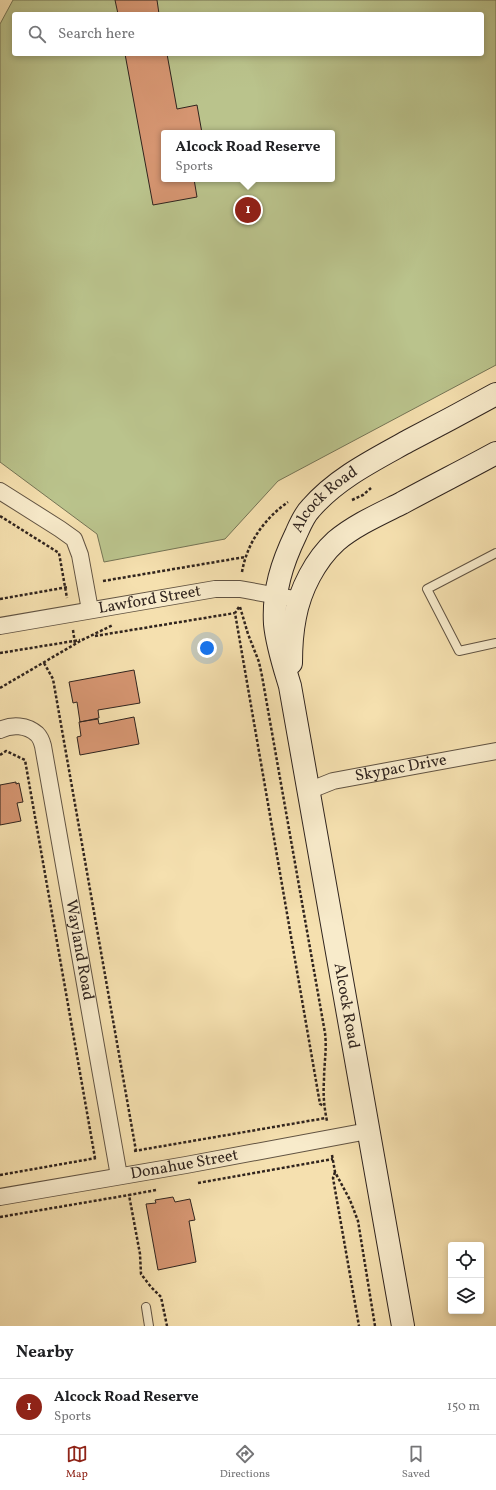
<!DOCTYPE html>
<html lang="en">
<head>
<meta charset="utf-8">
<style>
  body { margin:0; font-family:Vollkorn,serif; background:#f6f6f6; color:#202124 }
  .controls { position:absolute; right:12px; bottom:12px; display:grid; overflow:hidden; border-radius:4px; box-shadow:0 2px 6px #0003 }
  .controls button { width:36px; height:36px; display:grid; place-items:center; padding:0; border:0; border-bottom:1px solid #e0e0e0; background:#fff; color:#202124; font:20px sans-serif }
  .you { position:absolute; left:207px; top:648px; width:14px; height:14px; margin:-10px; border:3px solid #fff; border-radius:50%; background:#1a73e8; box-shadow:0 0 0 6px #1a73e833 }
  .badge { display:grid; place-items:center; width:26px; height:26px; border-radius:50%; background:#8f2418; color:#fff; font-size:13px; font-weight:700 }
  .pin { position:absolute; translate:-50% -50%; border:2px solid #fff; box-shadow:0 1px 4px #0006 }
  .popup { position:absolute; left:161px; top:130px; width:174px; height:52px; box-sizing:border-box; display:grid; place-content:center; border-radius:4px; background:#fff; filter:drop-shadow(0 1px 3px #0005); font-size:13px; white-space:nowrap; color:#757577 }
  .popup b { font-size:15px; color:#202124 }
  .popup::after { content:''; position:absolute; left:50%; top:100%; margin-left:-8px; border:8px solid transparent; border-top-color:#fff }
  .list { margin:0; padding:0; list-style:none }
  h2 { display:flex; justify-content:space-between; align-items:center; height:52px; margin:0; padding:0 16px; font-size:17px }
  h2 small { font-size:13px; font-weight:400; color:#757577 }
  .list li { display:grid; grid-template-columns:26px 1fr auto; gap:12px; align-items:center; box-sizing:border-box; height:56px; padding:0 16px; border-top:1px solid #e0e0e0 }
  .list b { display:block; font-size:15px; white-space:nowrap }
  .list p { margin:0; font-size:13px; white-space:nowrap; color:#757577 }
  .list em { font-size:13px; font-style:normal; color:#757577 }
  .icon { flex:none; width:22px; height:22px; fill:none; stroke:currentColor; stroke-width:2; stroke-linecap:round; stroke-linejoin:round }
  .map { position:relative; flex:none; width:496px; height:1326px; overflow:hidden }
  .search { position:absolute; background:#fff; box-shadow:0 2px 6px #0003; left:12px; right:12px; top:12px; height:44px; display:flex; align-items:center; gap:10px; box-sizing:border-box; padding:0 14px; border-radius:4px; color:#757577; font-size:15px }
  .sheet { height:108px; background:#fff }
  nav { display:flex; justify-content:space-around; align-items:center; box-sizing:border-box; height:56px; border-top:1px solid #e0e0e0; background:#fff; font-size:11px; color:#757577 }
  nav a { display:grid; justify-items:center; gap:2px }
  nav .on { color:#8f2418 }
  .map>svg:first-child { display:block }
  .green { fill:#bac38c; stroke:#757455; fill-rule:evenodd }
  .building { fill:#d59571; stroke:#30241e }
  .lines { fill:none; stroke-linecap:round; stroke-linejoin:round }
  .lane-casing { stroke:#615342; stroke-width:10 }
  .street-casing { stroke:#615342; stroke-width:18 }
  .secondary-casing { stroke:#30241e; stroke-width:24 }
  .path { stroke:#30241e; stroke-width:2.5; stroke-dasharray:3 2; stroke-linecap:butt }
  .lane { stroke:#f8ebcb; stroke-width:8 }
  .street { stroke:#f8ebcb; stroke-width:16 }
  .secondary { stroke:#f8ebcb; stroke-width:22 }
  .labels { text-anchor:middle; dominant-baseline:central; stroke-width:3; stroke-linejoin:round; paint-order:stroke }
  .street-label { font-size:16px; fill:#30241e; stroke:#f8ebcb }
</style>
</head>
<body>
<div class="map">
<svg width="496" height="1326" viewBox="0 0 496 1326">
  <rect width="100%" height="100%" fill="#f5e0af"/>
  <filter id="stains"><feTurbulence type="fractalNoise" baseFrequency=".005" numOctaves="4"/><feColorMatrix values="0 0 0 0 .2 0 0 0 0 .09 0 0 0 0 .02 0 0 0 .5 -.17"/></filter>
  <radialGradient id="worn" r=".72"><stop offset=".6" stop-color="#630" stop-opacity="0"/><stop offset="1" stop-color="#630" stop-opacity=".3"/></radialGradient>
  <path class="green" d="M13,0H496V365L278,481L225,539L104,562L97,534L0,462V24ZM14,14H482V54H14ZM164,133H332V179H164Z"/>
  <path class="building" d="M115,0H157L159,14H118Z
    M125,54H167L177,109L197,105L202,133H164V179H194L197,197L153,205Z
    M134,670L140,703L98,710L99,718L80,722L77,702L73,703L69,682Z
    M134,717L139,744L80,755L77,737L81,736L79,722L98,719L99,724Z
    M16,782V784L19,783L23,802L17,803L21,821L0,825V785Z
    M173,1197L175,1202L190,1199L195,1220L189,1221L196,1262L158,1270L146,1204L156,1203L155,1200Z"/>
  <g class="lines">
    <g class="lane-casing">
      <path id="lane" d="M496,553L427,589L459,651L496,643
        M146,1307L149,1326"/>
    </g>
    <g class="street-casing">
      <g id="street">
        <path d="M0,491L60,529L74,539L80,555L90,610"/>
        <path id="s1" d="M0,626L215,589H240L300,600"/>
        <path id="s2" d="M0,730C12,724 27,725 37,734C40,737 42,742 43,746L119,1176"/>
        <path id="s3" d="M308,791L333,781L496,751"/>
        <path id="s4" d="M0,1197L186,1165L368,1131"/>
      </g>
    </g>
    <g class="secondary-casing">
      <g id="secondary">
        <path d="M291,663C291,648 292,632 295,617C300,590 315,560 336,541C355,525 380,514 402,503C433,486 465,470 496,453"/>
        <path id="s5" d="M403,1326L290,686C284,666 277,645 275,624C273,591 282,563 296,534C300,525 304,515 311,508C337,478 374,460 408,441C437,426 467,410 496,394"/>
      </g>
    </g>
    <path class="path" d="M352,500L363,495L371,488
      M0,516L59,553L67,598
      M242,572C247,543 264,519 288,502
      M103,581L245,557
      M0,599L68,587
      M239,607L235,613L320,1104L324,1106
      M240,607L248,634L259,662L262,676L325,1033C327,1049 324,1064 324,1080C323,1094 324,1107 327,1121
      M73,630L75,644
      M95,636L235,613
      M0,653L80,640
      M44,663L53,679L136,1151
      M0,688L82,640L113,625
      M0,755L6,751L25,760L95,1158
      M134,1151L326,1118
      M332,1155L335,1172L350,1200L358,1221L375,1326
      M335,1172L333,1178L359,1326
      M0,1175L96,1158
      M198,1183L333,1159
      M156,1190L129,1195L140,1254L141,1274L151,1287L161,1297L167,1326
      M0,1217L129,1195"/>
    <use href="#lane" class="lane"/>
    <use href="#street" class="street"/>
    <use href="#secondary" class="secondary"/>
  </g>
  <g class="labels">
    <g class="street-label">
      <text stroke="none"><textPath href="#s5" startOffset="853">Alcock Road</textPath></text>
      <text stroke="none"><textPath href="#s1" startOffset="152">Lawford Street</textPath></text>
      <text stroke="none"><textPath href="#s3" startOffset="96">Skypac Drive</textPath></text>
      <text stroke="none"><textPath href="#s2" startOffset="260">Wayland Road</textPath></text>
      <text transform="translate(346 1006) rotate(80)">Alcock Road</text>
      <text stroke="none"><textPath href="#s4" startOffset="187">Donahue Street</textPath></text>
    </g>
  </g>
  <rect width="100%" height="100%" filter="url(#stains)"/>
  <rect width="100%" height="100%" fill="url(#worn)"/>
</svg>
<div class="controls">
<button><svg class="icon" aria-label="locate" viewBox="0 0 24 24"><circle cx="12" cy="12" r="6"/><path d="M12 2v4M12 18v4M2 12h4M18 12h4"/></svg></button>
<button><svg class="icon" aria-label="layers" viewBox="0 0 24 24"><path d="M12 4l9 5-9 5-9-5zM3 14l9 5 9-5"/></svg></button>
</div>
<div class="you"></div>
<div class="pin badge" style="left:248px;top:210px">1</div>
<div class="popup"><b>Alcock Road Reserve</b>Sports</div>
<div class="search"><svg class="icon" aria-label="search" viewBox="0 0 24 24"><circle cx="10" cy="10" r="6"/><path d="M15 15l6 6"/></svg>Search here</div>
</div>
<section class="sheet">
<h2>Nearby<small></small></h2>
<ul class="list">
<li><span class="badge">1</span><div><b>Alcock Road Reserve</b><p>Sports</p></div><em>150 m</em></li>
</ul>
</section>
<nav>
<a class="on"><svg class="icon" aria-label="map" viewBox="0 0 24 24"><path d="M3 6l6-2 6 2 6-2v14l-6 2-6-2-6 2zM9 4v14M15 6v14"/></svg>Map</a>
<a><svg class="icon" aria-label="directions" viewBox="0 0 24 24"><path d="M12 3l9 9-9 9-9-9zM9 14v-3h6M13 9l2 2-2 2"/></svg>Directions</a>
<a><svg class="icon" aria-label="saved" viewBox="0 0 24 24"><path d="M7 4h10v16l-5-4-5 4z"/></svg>Saved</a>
</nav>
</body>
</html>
